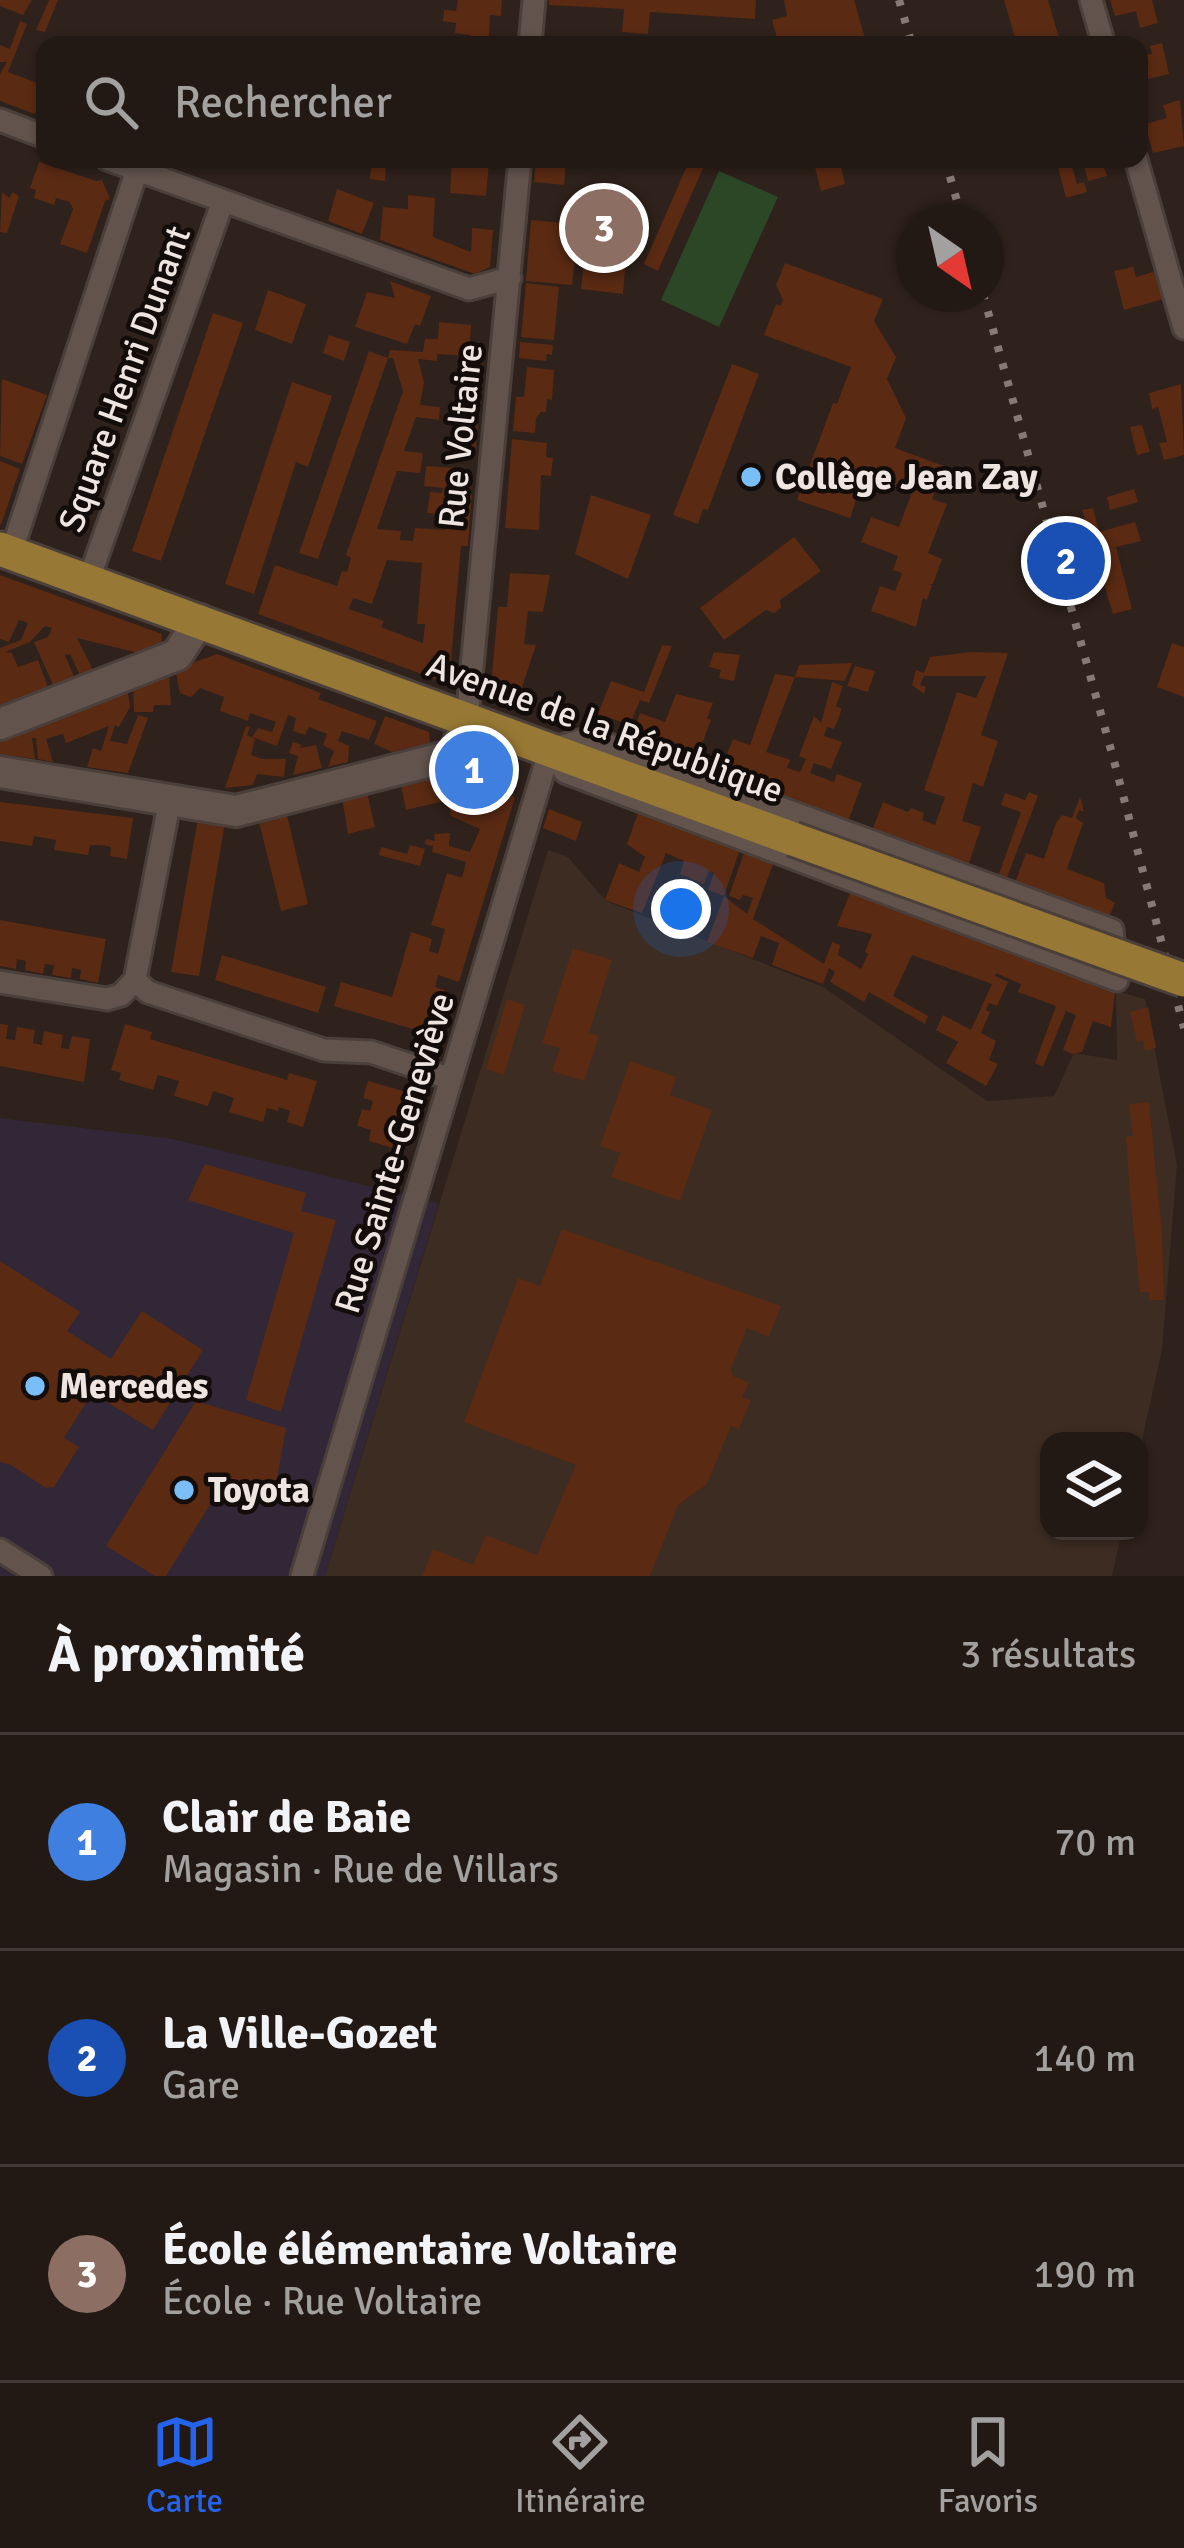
<!DOCTYPE html>
<html lang="fr">
<head>
<meta charset="utf-8">
<style>
  body { margin:0; font-family:Signika,sans-serif; background:#2b221d; color:#f1f3f6 }
  .controls { position:absolute; right:36px; bottom:36px; display:grid; overflow:hidden; border-radius:24px; box-shadow:0 3px 9px #0004 }
  .controls button { width:108px; height:108px; display:grid; place-items:center; padding:0; border:0; border-bottom:3px solid #403834; background:#231914; color:#f1f3f6; font:60px sans-serif }
  .compass { position:absolute; left:896px; top:204px; width:108px; height:108px; border-radius:50%; background:#231914; box-shadow:0 3px 9px #0004; rotate:146deg }
  .you { position:absolute; left:681px; top:909px; width:42px; height:42px; margin:-30px; border:9px solid #fff; border-radius:50%; background:#1a73e8; box-shadow:0 0 0 18px #1a73e833 }
  .badge { display:grid; place-items:center; width:78px; height:78px; border-radius:50%; background:#2563eb; color:#fff; font-size:39px; font-weight:700 }
  .pin { position:absolute; translate:-50% -50%; border:6px solid #fff; box-shadow:0 3px 12px #0006 }
  .list { margin:0; padding:0; list-style:none }
  h2 { display:flex; justify-content:space-between; align-items:center; height:156px; margin:0; padding:0 48px; font-size:51px }
  h2 small { font-size:39px; font-weight:400; color:#a3a0a0 }
  .list li { display:grid; grid-template-columns:78px 1fr auto; gap:36px; align-items:center; box-sizing:border-box; height:216px; padding:0 48px; border-top:3px solid #403834 }
  .list b { display:block; font-size:45px; white-space:nowrap }
  .list p { margin:0; font-size:39px; white-space:nowrap; color:#a3a0a0 }
  .list em { font-size:39px; font-style:normal; color:#a3a0a0 }
  .icon { flex:none; width:66px; height:66px; fill:none; stroke:currentColor; stroke-width:2; stroke-linecap:round; stroke-linejoin:round }
  .map { position:relative; flex:none; width:1184px; height:1576px; overflow:hidden }
  .search { position:absolute; background:#231914; box-shadow:0 3px 9px #0004; left:36px; right:36px; top:36px; height:132px; display:flex; align-items:center; gap:30px; box-sizing:border-box; padding:0 42px; border-radius:24px; color:#a3a0a0; font-size:45px }
  .sheet { height:804px; background:#231914 }
  nav { display:flex; justify-content:space-around; align-items:center; box-sizing:border-box; height:168px; border-top:3px solid #403834; background:#231914; font-size:33px; color:#a3a0a0 }
  nav a { display:grid; justify-items:center; gap:6px }
  nav .on { color:#2563eb }
  .map>svg:first-child { display:block }
  .commercial { fill:#322736 }
  .industrial { fill:#3c2c22 }
  .green { fill:#2c4726 }
  .building { fill:#5a2a13; fill-rule:evenodd }
  .lines { fill:none; stroke-linecap:round; stroke-linejoin:round }
  .minor-casing { stroke:#4a3f3a; stroke-width:27 }
  .secondary-casing { stroke:#4a3f3a; stroke-width:36 }
  .primary-casing { stroke:#4a3f3a; stroke-width:39 }
  .minor { stroke:#62534c; stroke-width:21 }
  .secondary { stroke:#62534c; stroke-width:30 }
  .primary { stroke:#977834; stroke-width:33 }
  .rail { stroke:#867a75; stroke-width:8; stroke-dasharray:6 12; stroke-linecap:butt }
  .primary-bridge-casing { stroke:#4a3f3a; stroke-width:39; stroke-linecap:butt }
  .primary-bridge { stroke:#977834; stroke-width:33 }
  .poi-dot { fill:#7abef8; stroke:#120c0a; stroke-width:4.5 }
  .labels { text-anchor:middle; dominant-baseline:central; stroke-width:9; stroke-linejoin:round; paint-order:stroke }
  .street-label { font-size:36px; fill:#eee4e0; stroke:#120c0a }
  .poi-label { font-size:36px; font-weight:bold; fill:#eee4e0; stroke:#120c0a; text-anchor:start }
</style>
</head>
<body>
<div class="map">
<svg width="1184" height="1576" viewBox="0 0 1184 1576">
  <rect width="100%" height="100%" fill="#2f211b"/>
  <path class="commercial" d="M0,1118L173,1139L439,1203L325,1576H0Z"/>
  <path class="industrial" d="M548,850L568,857L606,901L823,987L987,1101L1054,1096L1074,1053L1117,1060L1116,991L1145,999L1177,1165L1162,1350L1139,1454V1441H1049V1531H1122L1112,1576H325Z"/>
  <path class="green" d="M719,171L778,197L719,327L661,300Z"/>
  <path class="building" d="M0,0H32L23,15L0,6Z
    M49,0H58L45,32L36,30Z
    M458,0H502L501,16L490,15L489,36L499,37V45H469L470,35L455,33L456,23L443,21L444,10L456,11Z
    M549,0H756L755,19L650,12L648,34L622,32L624,9L549,5Z
    M784,0H854L867,45H779L772,20L787,16Z
    M1004,0H1048L1061,45H1017Z
    M1110,0H1152L1158,23L1140,28L1136,11L1115,16Z
    M20,21L27,24L8,72L45,86V103L40,101L35,114L0,101V74L7,62H0V45L10,49Z
    M1162,43L1169,74L1148,79L1142,56L1152,54L1150,46Z
    M1180,100L1184,146L1153,153L1145,124L1167,118L1163,105Z
    M360,159H386L385,181L370,179L371,168L359,167Z
    M452,159L489,162L486,196L450,193Z
    M536,159H566L564,185L534,182Z
    M690,159H707L658,271L644,264Z
    M813,159H839L845,184L821,191Z
    M1056,159H1070L1077,184L1084,182L1087,192L1066,198Z
    M1082,159H1128V160L1104,167L1107,176L1088,181Z
    M39,162L96,181L102,180L110,199L105,201L87,253L60,244L73,209L70,202L56,198L54,205L34,198L36,190L30,188Z
    M337,189L374,203L362,234L328,221Z
    M2,192L9,198L13,192L19,196L7,233L0,232Z
    M408,195L435,198L433,237L471,252L472,228L493,230L490,267L475,274L380,240L383,207L408,209Z
    M531,220L564,223L563,238L577,240L572,285L526,281Z
    M586,243L627,246L623,294L581,289Z
    M785,263L883,299L874,321L896,357L887,379L906,418L895,448L944,466L932,499L947,504L928,553L942,559L933,584H928L932,585L927,600L923,598L916,627L871,611L880,586L895,591L902,573L893,570L898,556L861,542L871,517L899,527L912,492L865,474L850,518L797,500L833,403L837,404L851,367L764,335L776,304L781,306L783,300L776,285Z
    M1133,267L1136,277L1156,271L1164,299L1124,310L1114,271Z
    M390,281L431,296L420,326L415,324L407,344L355,327L367,292L395,298Z
    M526,283L559,287L554,340L521,337Z
    M268,290L306,304L292,344L255,330Z
    M213,313L243,323L161,561L132,551Z
    M439,322L471,325L469,356L437,354V361L418,359L424,382L420,405L440,407L439,420L416,417L404,451L423,453L420,473L397,471L377,529L401,531L400,540L413,541L415,528L446,530L447,515L427,513L430,492L442,493L443,488L424,486L426,466L469,469L472,500L443,497V500L471,503L468,546H461L450,672L438,680L258,614L275,565L337,586L342,571L347,572L351,558L346,555L403,391L393,358H388L390,350L423,352L425,339H438ZM387,560L422,563L417,624H425L423,643L381,627L384,621L349,609L353,598L372,604Z
    M329,335L350,342L344,361L323,353Z
    M520,342L553,345L552,355L547,354L546,361L519,358Z
    M369,351L388,358L318,559L299,553Z
    M466,363L483,364L480,404L462,403Z
    M732,364L759,374L708,510L703,509L698,524L673,515Z
    M527,367L554,370L552,400L547,399L546,412H541L536,418L535,433L513,431L516,397H524Z
    M2,379L47,395L22,464L0,456Z
    M292,382L332,396L308,467L296,462L254,594L225,584Z
    M1181,384L1184,455L1164,460L1159,443L1167,442L1158,407L1152,409L1149,393Z
    M461,422L478,423L475,458L448,455L451,432L460,433Z
    M1142,425L1150,452L1137,455L1130,427Z
    M512,439L547,443L546,457L553,458L551,476L541,475L539,530L505,528Z
    M0,461L20,469L1,525L0,524Z
    M1134,489L1138,502L1110,510L1107,497Z
    M591,495L651,515L628,579L575,554Z
    M1093,508L1099,532L1135,522L1141,541L1116,547L1132,609L1113,614L1082,510Z
    M794,537L821,571L780,600L781,608L774,613L766,610L724,640L700,608Z
    M510,573L550,575L543,612L528,611L524,644L536,645L515,708L490,698L498,607H507Z
    M0,575L162,634L161,645L138,653L77,638L93,670L80,675L70,654L65,655L74,677L53,685L34,642L48,637L52,628L45,626L30,642L5,652L12,653L18,667L38,660L48,687L0,705V648L21,640L28,623L19,620L9,642L0,639Z
    M1172,643L1184,647V697L1157,687Z
    M662,645L672,646L649,703L640,700L630,725L598,714L611,681L644,692Z
    M714,652L740,655L734,681L719,678L721,670L709,667Z
    M971,652L1008,653L981,735L998,741L983,787L973,783L962,821L981,827L968,866L872,831L883,802L908,812L911,808L924,813L922,820L935,825L945,797L924,790L957,692L976,698L986,676H924L920,685L926,687L924,694L912,685L916,670L924,673L930,657Z
    M217,654L321,693L318,699L377,721L369,740L342,731L338,741L349,746L348,762L328,767L334,751L323,745L327,734L309,727L305,735L293,731L296,718L288,715L277,746L252,737L258,728L272,732L276,722L250,713L248,721L220,711L224,697L200,688L191,697L180,693L175,669Z
    M852,663L845,681L795,677L799,665Z
    M855,666L875,671L868,692L847,686Z
    M169,672L171,705H154L153,712H134L133,684Z
    M775,674L795,677L766,752L790,760L787,768L800,772L806,759L799,756L814,716L821,723L832,682L843,686L836,706L842,709L834,729L827,727L824,736L842,742L831,769L814,763L810,773L834,782L837,774L862,783L848,822L719,774L733,739L750,745Z
    M127,687L130,707L119,727L115,725L110,741L127,744L138,715L148,718L128,773L87,767L93,748L101,751L109,726L66,743L63,734L46,739L53,762L38,759L36,738H32L35,759L0,754V736Z
    M676,694L713,703L707,718L711,720L694,765L629,741L640,713L665,722Z
    M385,716L429,732L430,743L392,752L374,744Z
    M246,726L250,727L247,735L255,739L251,755L262,759H286L284,777L257,774L253,785L225,788Z
    M293,742L302,745L300,748L316,745L322,768L293,775L298,756L289,753Z
    M486,760L500,765L493,788L515,797L459,982L438,975L435,987L445,990L433,1035L334,1006L341,982L392,997L411,932L432,939L429,951L438,954L445,929L431,925L447,873L462,878L466,862L432,852L433,846L425,844L426,839L435,841L434,834L450,833L449,846L470,852L480,829L451,816L449,808L471,804L470,795L406,810L400,780Z
    M367,792L375,827L348,834L342,798Z
    M1029,792L1038,796L1006,880L998,877L1021,812L1001,805L1005,793L1025,800Z
    M1080,797L1084,812L1079,810L1076,818L1083,823L1067,869L1104,883L1106,898L1115,903L1109,917L1015,883L1026,853L1044,859L1056,823L1062,815L1072,818Z
    M0,802L133,818L127,859L110,856L111,847L101,845H90L88,855L54,850L56,840L34,836L32,846L0,841Z
    M549,809L582,822L576,841L543,828Z
    M286,811L308,904L281,911L258,818Z
    M638,813L739,852L724,896L708,890L714,873L709,871L704,884L680,874L684,861L666,853L642,913L605,900L619,863L639,872L645,857L627,844Z
    M198,818L225,823L199,976L171,972Z
    M410,845L425,849L420,866L379,855L381,847L407,854Z
    M744,853L773,864L753,919L824,964L832,942L840,945L838,955L861,969L868,954L865,952L872,934L837,926L850,893L1115,991L1111,1027L1093,1021L1082,1052L1072,1054L1063,1050L1076,1015L1066,1011L1043,1067L1035,1063L1056,1006L1018,992L1021,984L996,973L995,976L1008,982L997,1006L989,1003L986,1010L990,1012L981,1033L996,1041L989,1060L998,1064L986,1086L946,1063L958,1042L936,1030L943,1015L971,1030L992,984L912,955L893,996L928,1016L925,1024L869,992L864,1002L830,982L835,972L829,968L823,984L772,965L779,943L761,936L753,958L707,942L724,896L747,914L753,898L743,895L740,900L729,896Z
    M0,920L106,939L98,983L80,979L81,970L72,968L71,978L52,975L54,965L45,964L43,974L25,970L26,961L17,959L16,969L0,966Z
    M573,948L612,960L589,1033L599,1036L584,1081L552,1071L560,1048L542,1043Z
    M222,955L326,987L318,1013L215,980Z
    M507,999L525,1005L504,1075L486,1069Z
    M1148,1007L1156,1048L1145,1051L1143,1040L1137,1042L1130,1012Z
    M0,1024L8,1025L6,1039L15,1040L17,1027L35,1030L33,1043L42,1045L44,1031L63,1035L61,1048L69,1049L72,1036L90,1039L84,1082L0,1066Z
    M125,1024L152,1032L150,1039L287,1080L289,1073L317,1081L303,1127L287,1122L290,1111L279,1107L278,1111L267,1108L263,1122L229,1112L234,1098L213,1091L208,1106L174,1096L179,1081L158,1075L153,1090L119,1080L121,1073L111,1070Z
    M630,1061L676,1077L670,1095L712,1110L680,1201L611,1177L620,1153L600,1146Z
    M368,1081L414,1094L395,1165L388,1163L393,1148L369,1141L371,1130L357,1126L362,1109L370,1111L373,1101L363,1098Z
    M1149,1102L1162,1233L1164,1300H1149V1292H1140L1129,1183L1126,1137L1133,1136L1129,1104Z
    M205,1164L306,1193L301,1211L336,1220L281,1412L246,1400L294,1233L188,1200Z
    M562,1229L781,1306L769,1337L747,1328L731,1369L733,1376L749,1382L742,1398L751,1400L739,1429L731,1426L707,1484L678,1505L650,1576H422L433,1549L473,1565L486,1535L537,1555L576,1465L464,1422L518,1278L540,1286Z
    M0,1261L80,1312L67,1331L111,1359L142,1311L203,1350L153,1430L92,1393L64,1438L79,1447L54,1487L46,1488L11,1465L0,1462Z
    M196,1401L286,1428L273,1500L219,1490L166,1576H155L106,1546Z"/>
  <g class="lines">
    <g class="minor-casing">
      <path id="minor" d="M1091,0L1104,45
        M530,45L534,0
        M0,120L45,137
        M107,159L469,289L510,278
        M1136,159L1184,328
        M11,553L137,170
        M89,579L223,201
        M467,720L520,159
        M590,738L1112,930L1117,980L565,772L550,749Z
        M135,980L148,992L324,1050L371,1052L451,1079
        M0,982L107,999L121,995L135,980L170,800
        M0,1550L41,1576
        M302,1576L550,749"/>
    </g>
    <g class="secondary-casing">
      <path id="secondary" d="M0,724L177,655L200,620
        M0,772L236,811L454,755L467,720"/>
    </g>
    <g class="primary-casing">
      <path id="primary" d="M0,549L793,839"/>
    </g>
    <use href="#minor" class="minor"/>
    <use href="#secondary" class="secondary"/>
    <use href="#primary" class="primary"/>
    <path class="rail" d="M899,0L912,45
      M945,159L963,222
      M983,294L1113,757L1184,1028"/>
    <g class="primary-bridge-casing">
      <path id="primary-bridge" d="M793,839L1184,980"/>
    </g>
    <use href="#primary-bridge" class="primary-bridge"/>
  </g>
  <g class="poi-dot">
    <circle cx="751" cy="477" r="12"/>
    <circle cx="35" cy="1386" r="12"/>
    <circle cx="184" cy="1490" r="12"/>
  </g>
  <g class="labels">
    <g class="street-label">
      <text transform="translate(125 379) rotate(-70)">Square Henri Dunant</text>
      <text transform="translate(461 436) rotate(-84)">Rue Voltaire</text>
      <text transform="translate(605 728) rotate(20)">Avenue de la République</text>
      <text transform="translate(395 1153) rotate(-73)">Rue Sainte-Geneviève</text>
    </g>
    <g class="poi-label">
      <text x="775" y="477">Collège Jean Zay</text>
      <text x="59" y="1386">Mercedes</text>
      <text x="208" y="1490">Toyota</text>
    </g>
  </g>
</svg>
<div class="controls">
<button><svg class="icon" aria-label="layers" viewBox="0 0 24 24"><path d="M12 4l9 5-9 5-9-5zM3 14l9 5 9-5"/></svg></button>
</div>
<svg class="compass" viewBox="-18 -18 36 36"><path d="M0-13l5 13h-10z" fill="#e53935"/><path d="M0 13l5-13h-10z" fill="#a3a0a0"/></svg>
<div class="you"></div>
<div class="pin badge" style="left:474px;top:770px;background:#3f7fe0">1</div>
<div class="pin badge" style="left:1066px;top:561px;background:#1a4fb4">2</div>
<div class="pin badge" style="left:604px;top:228px;background:#8d6e63">3</div>
<div class="search"><svg class="icon" aria-label="search" viewBox="0 0 24 24"><circle cx="10" cy="10" r="6"/><path d="M15 15l6 6"/></svg>Rechercher</div>
</div>
<section class="sheet">
<h2>À proximité<small>3 résultats</small></h2>
<ul class="list">
<li><span class="badge" style="background:#3f7fe0">1</span><div><b>Clair de Baie</b><p>Magasin · Rue de Villars</p></div><em>70 m</em></li>
<li><span class="badge" style="background:#1a4fb4">2</span><div><b>La Ville-Gozet</b><p>Gare</p></div><em>140 m</em></li>
<li><span class="badge" style="background:#8d6e63">3</span><div><b>École élémentaire Voltaire</b><p>École · Rue Voltaire</p></div><em>190 m</em></li>
</ul>
</section>
<nav>
<a class="on"><svg class="icon" aria-label="map" viewBox="0 0 24 24"><path d="M3 6l6-2 6 2 6-2v14l-6 2-6-2-6 2zM9 4v14M15 6v14"/></svg>Carte</a>
<a><svg class="icon" aria-label="directions" viewBox="0 0 24 24"><path d="M12 3l9 9-9 9-9-9zM9 14v-3h6M13 9l2 2-2 2"/></svg>Itinéraire</a>
<a><svg class="icon" aria-label="saved" viewBox="0 0 24 24"><path d="M7 4h10v16l-5-4-5 4z"/></svg>Favoris</a>
</nav>
</body>
</html>
